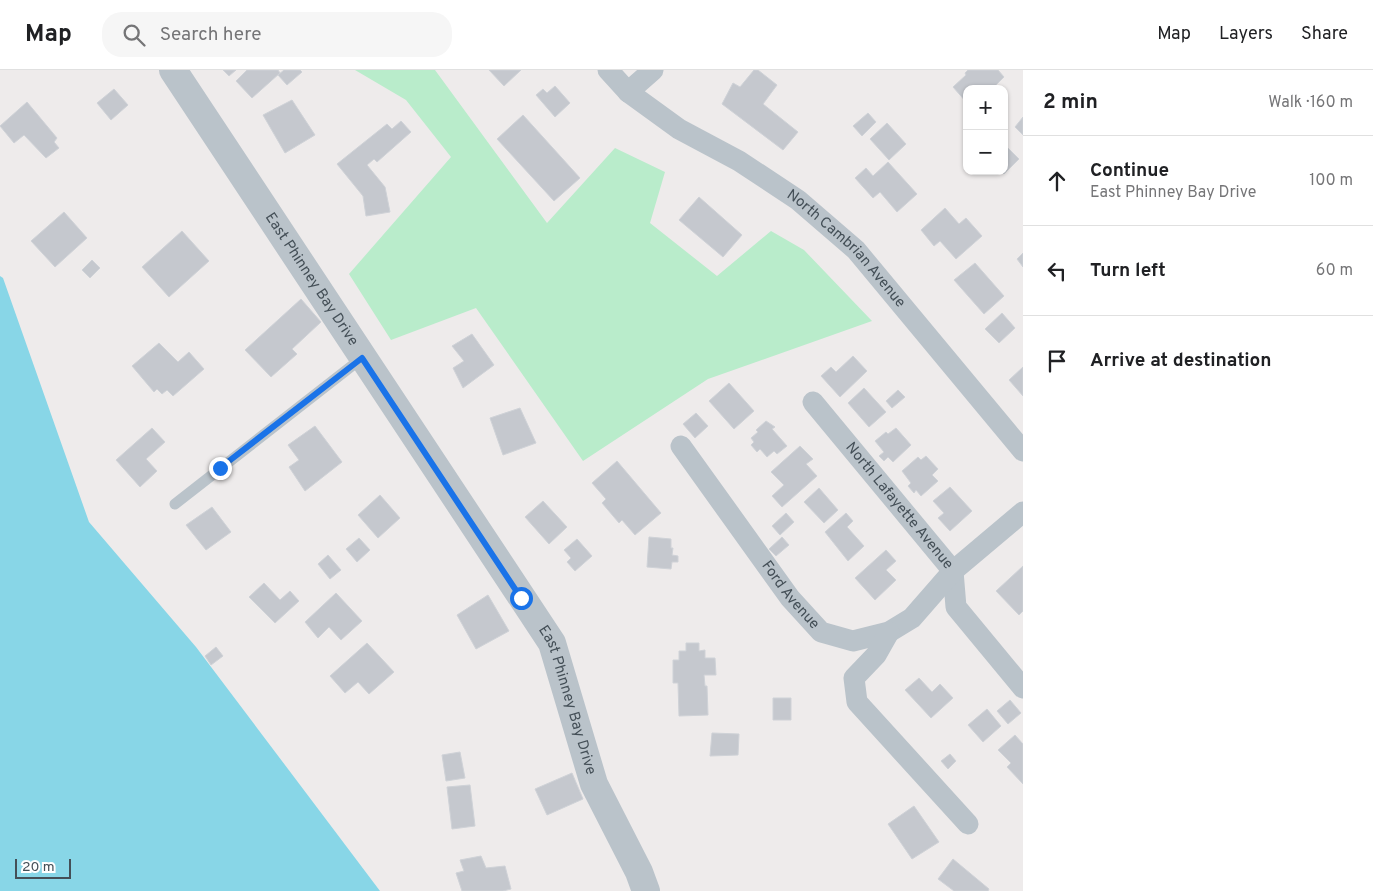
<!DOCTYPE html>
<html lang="en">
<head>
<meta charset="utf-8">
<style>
  body { margin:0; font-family:Overpass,sans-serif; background:#f6f6f6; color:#202124 }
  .controls { position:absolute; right:15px; top:15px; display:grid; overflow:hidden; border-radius:10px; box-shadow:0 1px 4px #0004 }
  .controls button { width:45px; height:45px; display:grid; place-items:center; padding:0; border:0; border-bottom:1px solid #e0e0e0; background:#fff; color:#202124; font:25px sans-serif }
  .scale { position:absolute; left:15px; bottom:12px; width:56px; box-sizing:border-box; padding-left:5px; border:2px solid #444f57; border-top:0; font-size:14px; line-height:18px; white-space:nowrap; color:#444f57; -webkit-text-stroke:4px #fff; paint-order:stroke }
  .stop { position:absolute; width:15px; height:15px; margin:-11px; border:4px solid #1a73e8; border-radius:50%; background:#fff }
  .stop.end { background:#1a73e8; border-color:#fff; box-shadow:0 1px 5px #0008 }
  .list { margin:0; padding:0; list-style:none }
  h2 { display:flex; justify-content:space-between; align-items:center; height:65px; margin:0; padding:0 20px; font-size:21px }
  h2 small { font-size:16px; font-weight:400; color:#757577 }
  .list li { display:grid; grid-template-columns:32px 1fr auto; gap:15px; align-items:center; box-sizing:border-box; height:90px; padding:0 20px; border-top:1px solid #e0e0e0 }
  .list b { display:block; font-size:19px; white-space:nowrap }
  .list p { margin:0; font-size:16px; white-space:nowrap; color:#757577 }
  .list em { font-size:16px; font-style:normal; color:#757577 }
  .icon { flex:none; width:28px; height:28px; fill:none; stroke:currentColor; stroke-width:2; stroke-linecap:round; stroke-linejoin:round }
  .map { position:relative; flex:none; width:1023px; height:821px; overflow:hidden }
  header { display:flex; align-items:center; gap:30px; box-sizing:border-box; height:70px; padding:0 25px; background:#fff; border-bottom:1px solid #e0e0e0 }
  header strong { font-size:24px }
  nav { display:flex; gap:28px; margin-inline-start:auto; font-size:18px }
  .search { width:350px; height:45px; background:#f6f6f6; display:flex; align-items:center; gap:12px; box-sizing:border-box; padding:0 18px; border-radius:20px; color:#757577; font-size:19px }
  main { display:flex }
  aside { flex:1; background:#fff }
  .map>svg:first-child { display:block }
  .green { fill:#b9eccb }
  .water { fill:#88d6e7 }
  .building { fill:#c5c8ce; stroke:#cfd2d7 }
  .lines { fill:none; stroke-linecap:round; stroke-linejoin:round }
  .service { stroke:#bac3ca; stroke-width:11 }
  .minor { stroke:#bac3ca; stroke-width:21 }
  .tertiary { stroke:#bac3ca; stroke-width:28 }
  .route { stroke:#1a73e8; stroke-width:6 }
  .labels { text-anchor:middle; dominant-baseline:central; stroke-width:4; stroke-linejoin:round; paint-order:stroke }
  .street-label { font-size:15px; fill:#444f57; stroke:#fff }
</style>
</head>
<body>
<header>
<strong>Map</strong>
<div class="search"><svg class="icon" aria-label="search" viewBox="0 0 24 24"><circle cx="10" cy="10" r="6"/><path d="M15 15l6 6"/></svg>Search here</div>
<nav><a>Map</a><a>Layers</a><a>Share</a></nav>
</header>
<main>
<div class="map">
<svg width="1023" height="821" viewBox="0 0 1023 821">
  <rect width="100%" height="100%" fill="#eeebeb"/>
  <path class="green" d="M355,0H435L547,153L615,78L665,102L650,153L717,206L771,161L804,180L872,251L708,309L583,391L476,238L391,270L349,204L451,87L406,30Z"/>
  <path class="water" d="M0,206L3,208L89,452L196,577L380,821H0Z"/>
  <path class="building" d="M223,0H236L229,6Z
    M247,0H278L280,3L252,28L236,11Z
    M284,0H300L302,2L287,15L278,5Z
    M489,0H521L504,16Z
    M754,0H758L777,15L763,34L798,62L783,80L722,34L733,13L740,17Z
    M968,0H998L1004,7L996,15L999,19H967V33L953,17L966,5L965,3Z
    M555,16L570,33L555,47L536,25L543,19L547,23Z
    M114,19L128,35L111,50L97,33Z
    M292,30L315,65L285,83L263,45Z
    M27,32L57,68L54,72L59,78L46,88L24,65L14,73L0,56Z
    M868,43L876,52L862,66L853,56Z
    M523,45L580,108L554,131L497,69Z
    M1023,47V65L1015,57Z
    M401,51L411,62L377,92L374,89L367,95L385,117L390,142L366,146L363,126L337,94L387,54L392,59Z
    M887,53L906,74L889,90L870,69Z
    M1004,74L1019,89L1004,104L1001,101H1004Z
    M888,92L917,124L897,142L880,122L873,128L855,108L866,98L873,106Z
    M699,127L742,165L723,187L679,150Z
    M945,138L959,154L966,148L982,166L956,189L940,171L934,176L921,160Z
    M64,142L87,168L55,197L31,171Z
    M182,161L209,191L169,227L142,197Z
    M1023,183V197L1017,189Z
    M92,190L100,198L90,208L82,200Z
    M975,193L1004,226L984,244L954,210Z
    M301,229L321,252L292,279L297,284L271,307L245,280Z
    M1002,243L1015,258L999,273L985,259Z
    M472,264L494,295L463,318L453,298L464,291L452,276Z
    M159,273L178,292L189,282L204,299L173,326L167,320L162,324L157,319L154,322L132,296Z
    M853,286L867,301L840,327L821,306L831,297L836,302Z
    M1023,297V326L1009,310Z
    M729,313L754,341L734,359L709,331Z
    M864,318L886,342L869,357L848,333Z
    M898,320L905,327L892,338L886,331Z
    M520,338L536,373L503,385L490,348Z
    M696,343L708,356L695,368L683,354Z
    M766,351L775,357L772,359L787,376L777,384L774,381L767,387L760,379L757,382L751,375L754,372L751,368L758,362L756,360Z
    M315,356L342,392L305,421L289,397L299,390L288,375Z
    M152,358L165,372L146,389L157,401L140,417L116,390Z
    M896,358L911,375L893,392L888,387L884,391L879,386L884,382L875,371L886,362L888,364Z
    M800,376L813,389L806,394L817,406L782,437L772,426L784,415L771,402Z
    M926,386L938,399L932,405L938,411L921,426L916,420L914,423L908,416L911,413L902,401L918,387L921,390Z
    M617,391L661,443L635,465L622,450L619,453L602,433L606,429L592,413Z
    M950,417L972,441L950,461L938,448L944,443L933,431Z
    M819,418L838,440L824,453L804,432Z
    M380,425L400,448L378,468L358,445Z
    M543,431L567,457L549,474L525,447Z
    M212,437L231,462L206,480L186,455Z
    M786,443L794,452L780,465L772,456Z
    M846,443L853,451L847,457L864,476L848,491L825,462Z
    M649,467L671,469V478H673L672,485L678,486V492H672L671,499L647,497Z
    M782,467L789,475L776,486L769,479Z
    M359,468L370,480L357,492L346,479Z
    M577,469L592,486L575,501L567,492L571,488L564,480Z
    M886,480L896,491L886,500L896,510L875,530L855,508Z
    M328,485L341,500L330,509L318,494Z
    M1023,496V541L1019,545L996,521Z
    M264,513L280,530L290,521L299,531L275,553L249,527Z
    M336,523L362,551L341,570L329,557L318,568L305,552Z
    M488,525L509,561L476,579L457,545Z
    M367,573L394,602L369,624L358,612L345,623L330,606Z
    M686,573H699V581L705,580V588H715L716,605H704L705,616H707L708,645L679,646L678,613H673V590H679V581H686Z
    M216,577L223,586L211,595L205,586Z
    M919,608L932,622L940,614L953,628L931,648L905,620Z
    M773,628H791V650H773Z
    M1010,630L1021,643L1008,654L997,641Z
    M987,639L1001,656L983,672L968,655Z
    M712,663L739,664L738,685L710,686Z
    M1015,665L1023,674V714L1007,697L1011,693L998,680Z
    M460,682L465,708L446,711L442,685Z
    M950,684L956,691L948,699L941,691Z
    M572,703L583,729L547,745L535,719Z
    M470,715L475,756L452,759L447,717Z
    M914,736L939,772L912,789L888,754Z
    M481,786L486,798L505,796L511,819L503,821H462L456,803L464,801L460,790Z
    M953,789L989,819L988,821H954L938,809Z"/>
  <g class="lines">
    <path class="service" d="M175,434L362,288"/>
    <g class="minor">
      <path id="s1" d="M608,0L628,22L679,59L739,91L798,130L856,180L1023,381"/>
      <path d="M628,22L653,0"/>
      <path id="s2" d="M813,332L953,501L956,537L1023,618"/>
      <path id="s3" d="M681,376L790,528L821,562L853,571L889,562L912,548L953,501L1023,442"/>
      <path d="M889,562L876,585L854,608L857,632L968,754"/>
    </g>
    <path class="tertiary" id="s4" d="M173,0L552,573L594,714L639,802L646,821"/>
  </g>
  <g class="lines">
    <path class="route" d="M220,398L362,288L521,528"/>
  </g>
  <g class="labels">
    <g class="street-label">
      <text stroke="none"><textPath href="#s1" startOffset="300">North Cambrian Avenue</textPath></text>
      <text stroke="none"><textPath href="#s4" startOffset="251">East Phinney Bay Drive</textPath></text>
      <text stroke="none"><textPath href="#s2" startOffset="135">North Lafayette Avenue</textPath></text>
      <text stroke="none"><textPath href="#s3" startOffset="185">Ford Avenue</textPath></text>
      <text stroke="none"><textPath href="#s4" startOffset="746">East Phinney Bay Drive</textPath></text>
    </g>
  </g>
</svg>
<div class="controls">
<button>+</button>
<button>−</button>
</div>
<div class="scale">20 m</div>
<div class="stop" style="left:521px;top:528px"></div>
<div class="stop end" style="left:220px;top:398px"></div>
</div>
<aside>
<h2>2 min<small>Walk · 160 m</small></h2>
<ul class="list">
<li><svg class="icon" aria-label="ahead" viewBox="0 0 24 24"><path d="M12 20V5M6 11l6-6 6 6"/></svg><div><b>Continue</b><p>East Phinney Bay Drive</p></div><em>100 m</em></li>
<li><svg class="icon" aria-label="left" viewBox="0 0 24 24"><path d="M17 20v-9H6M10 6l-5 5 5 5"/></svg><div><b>Turn left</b></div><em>60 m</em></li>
<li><svg class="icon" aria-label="arrive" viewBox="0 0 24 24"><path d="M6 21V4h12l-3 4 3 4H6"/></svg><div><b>Arrive at destination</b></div></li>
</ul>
</aside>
</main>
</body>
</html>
